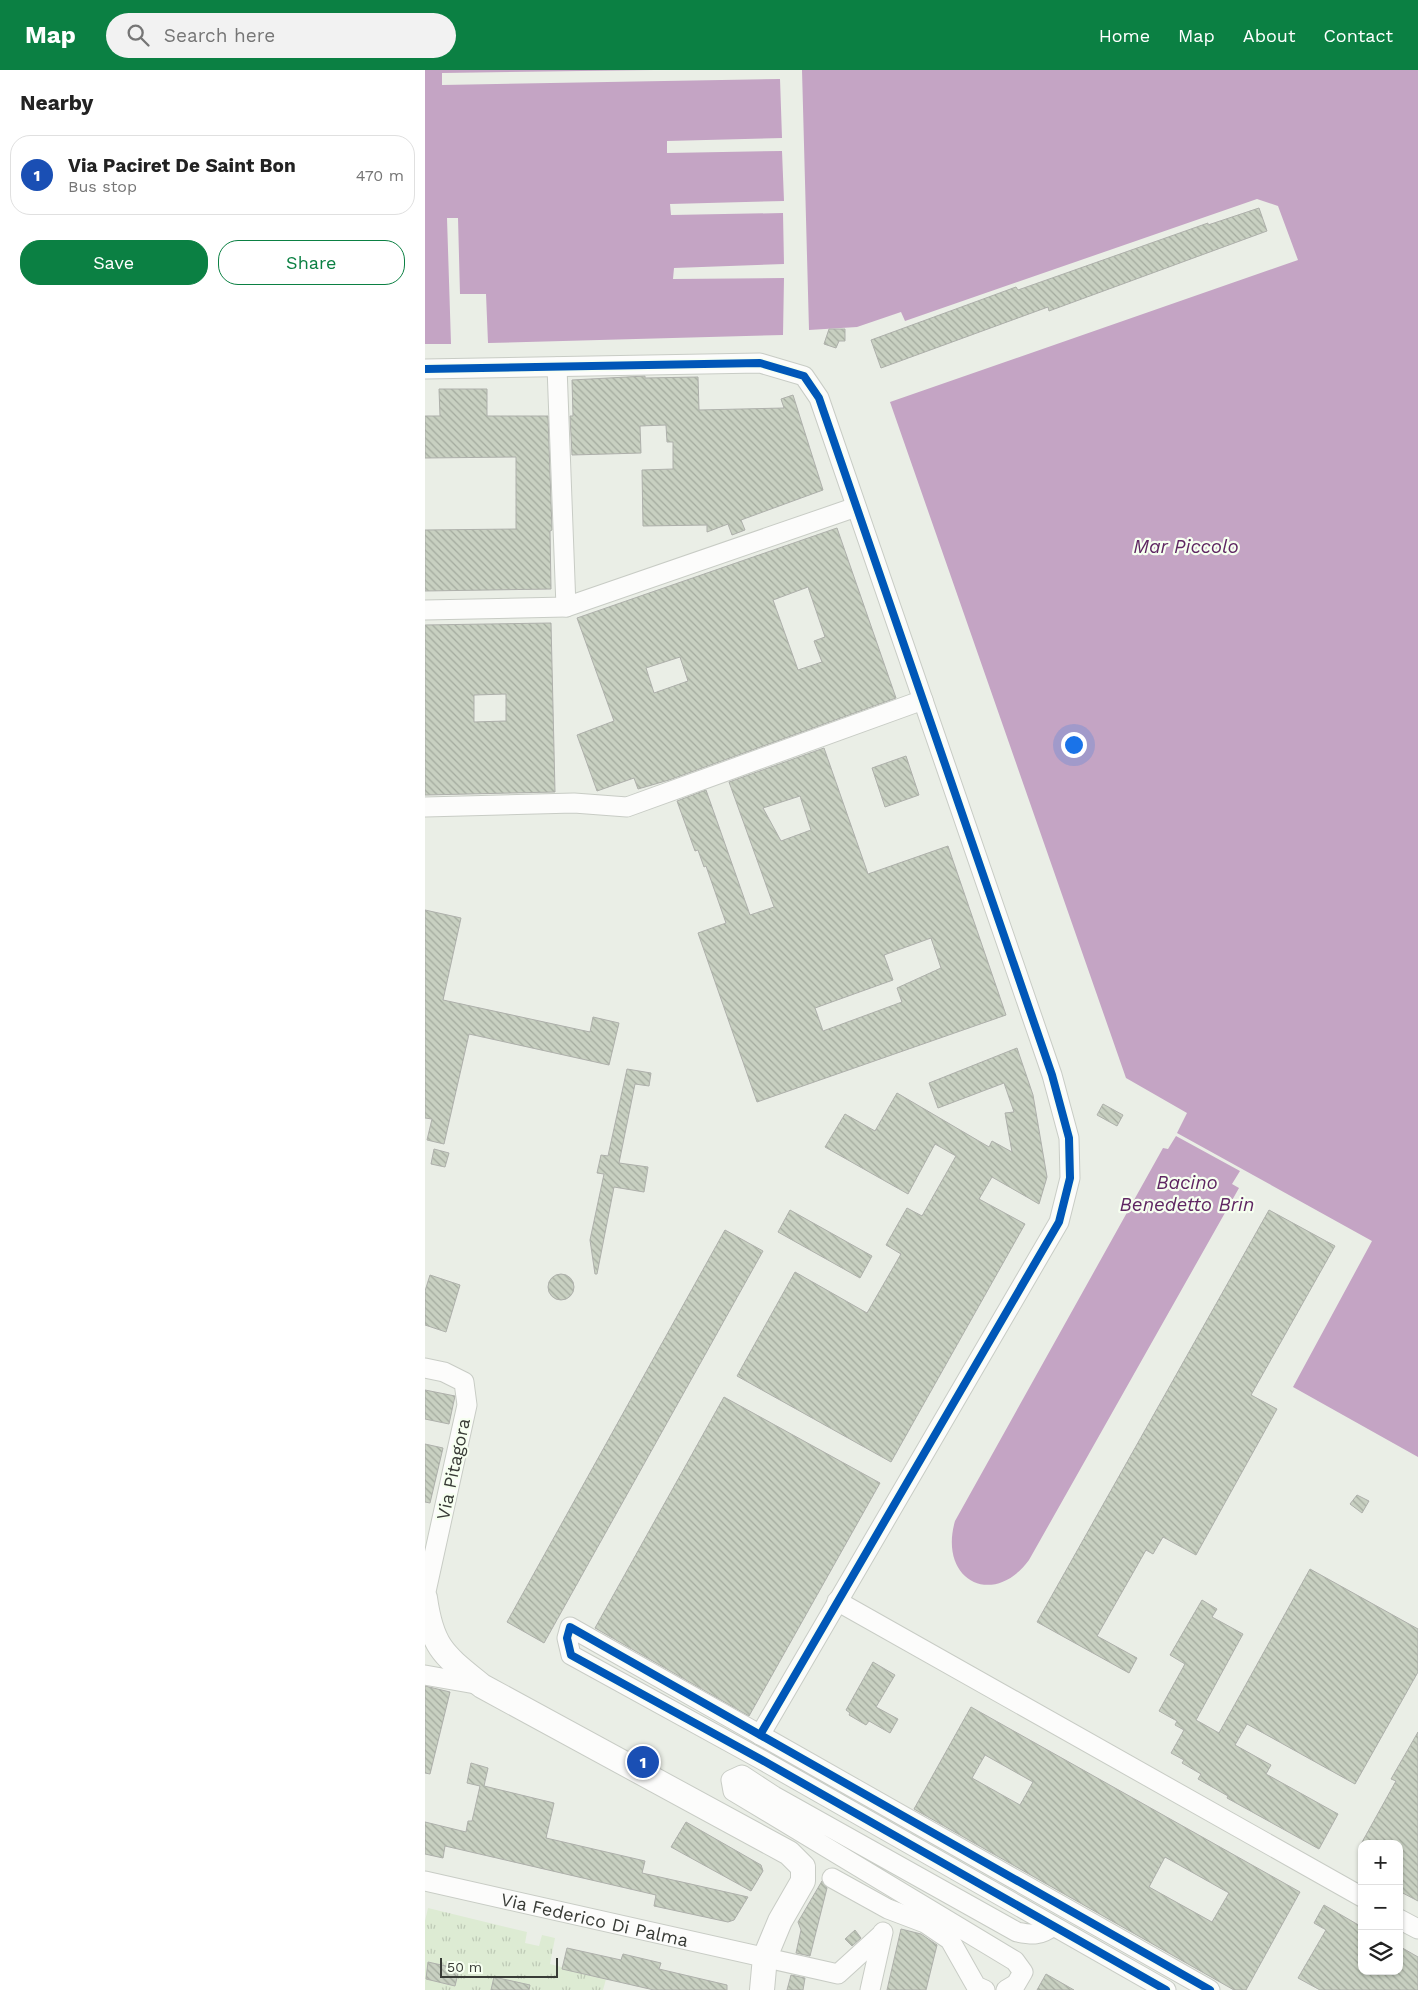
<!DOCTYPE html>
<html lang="en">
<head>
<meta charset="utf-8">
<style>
  body { margin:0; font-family:"Work Sans",sans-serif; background:#f2f2f2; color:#222 }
  .controls { position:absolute; right:15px; bottom:15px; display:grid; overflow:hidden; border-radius:10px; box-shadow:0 1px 4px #0004 }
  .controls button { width:45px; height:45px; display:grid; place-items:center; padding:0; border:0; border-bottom:1px solid #e0e0e0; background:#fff; color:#222; font:25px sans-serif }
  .scale { position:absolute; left:15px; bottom:12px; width:118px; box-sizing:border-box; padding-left:5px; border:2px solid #383b36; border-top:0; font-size:14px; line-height:18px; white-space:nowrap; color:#383b36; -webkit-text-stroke:4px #f6fff0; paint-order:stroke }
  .you { position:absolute; left:648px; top:674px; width:18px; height:18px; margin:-12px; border:4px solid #fff; border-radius:50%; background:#1a73e8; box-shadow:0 0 0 8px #1a73e833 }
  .badge { display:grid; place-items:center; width:32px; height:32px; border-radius:50%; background:#0b8043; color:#fff; font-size:16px; font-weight:700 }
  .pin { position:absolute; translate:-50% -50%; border:2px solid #fff; box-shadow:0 1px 5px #0006 }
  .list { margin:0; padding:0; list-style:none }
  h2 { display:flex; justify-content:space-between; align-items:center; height:65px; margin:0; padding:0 20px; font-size:21px }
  h2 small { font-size:16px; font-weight:400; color:#767676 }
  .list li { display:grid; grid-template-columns:32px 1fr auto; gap:15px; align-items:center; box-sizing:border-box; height:80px; margin:0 10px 10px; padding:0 10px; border:1px solid #e0e0e0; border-radius:20px }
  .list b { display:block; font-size:19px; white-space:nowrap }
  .list p { margin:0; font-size:16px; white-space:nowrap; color:#767676 }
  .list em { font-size:16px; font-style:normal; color:#767676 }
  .actions { display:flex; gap:10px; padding:15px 20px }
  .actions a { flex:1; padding:11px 0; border:1px solid #0b8043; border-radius:20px; text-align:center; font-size:18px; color:#0b8043 }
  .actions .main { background:#0b8043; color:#fff }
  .icon { flex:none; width:28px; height:28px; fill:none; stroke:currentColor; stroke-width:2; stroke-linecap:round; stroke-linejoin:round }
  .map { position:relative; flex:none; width:993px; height:1920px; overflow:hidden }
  header { display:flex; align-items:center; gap:30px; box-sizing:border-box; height:70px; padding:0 25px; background:#0b8043; color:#fff }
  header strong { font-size:24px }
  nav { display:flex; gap:28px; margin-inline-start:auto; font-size:18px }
  .search { width:350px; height:45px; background:#f2f2f2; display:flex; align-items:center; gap:12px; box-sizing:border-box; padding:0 18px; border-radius:28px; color:#767676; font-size:19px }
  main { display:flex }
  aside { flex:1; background:#fff }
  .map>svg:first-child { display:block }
  .park { fill:url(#park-tufts) }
  .water { fill:#c4a4c4 }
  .building { fill:url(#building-back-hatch); stroke:#aeb0ab; fill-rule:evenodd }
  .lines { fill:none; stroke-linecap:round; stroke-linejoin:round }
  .minor-casing { stroke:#c8ccc5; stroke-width:21 }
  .major-casing { stroke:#c8ccc5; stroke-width:26 }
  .minor { stroke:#fcfcfb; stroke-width:19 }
  .major { stroke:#fcfcfb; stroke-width:24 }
  .cycleway-casing { stroke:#f6fff0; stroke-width:11 }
  .cycleway { stroke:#0057b8; stroke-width:8 }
  .labels { text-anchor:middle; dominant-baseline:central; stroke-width:4.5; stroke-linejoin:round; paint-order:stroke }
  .street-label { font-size:18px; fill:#383b36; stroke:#f6fff0 }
  .water-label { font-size:19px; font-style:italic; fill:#5f2662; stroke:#f6fff0 }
</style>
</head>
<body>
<header>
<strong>Map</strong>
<div class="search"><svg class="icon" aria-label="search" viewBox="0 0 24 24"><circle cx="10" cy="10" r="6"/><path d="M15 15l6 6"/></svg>Search here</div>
<nav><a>Home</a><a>Map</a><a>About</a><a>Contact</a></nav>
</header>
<main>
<aside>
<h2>Nearby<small></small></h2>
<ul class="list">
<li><span class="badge" style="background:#1a4fb4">1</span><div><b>Via Paciret De Saint Bon</b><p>Bus stop</p></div><em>470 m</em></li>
</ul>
<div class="actions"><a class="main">Save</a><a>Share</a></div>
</aside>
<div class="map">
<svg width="993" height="1920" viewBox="0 0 993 1920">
  <defs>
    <pattern id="park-tufts" width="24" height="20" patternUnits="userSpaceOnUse" patternTransform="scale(1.25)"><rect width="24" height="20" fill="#ddebd3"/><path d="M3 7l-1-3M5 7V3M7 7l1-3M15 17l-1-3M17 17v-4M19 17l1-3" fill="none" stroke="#becab6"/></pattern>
    <pattern id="building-back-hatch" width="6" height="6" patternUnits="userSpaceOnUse" patternTransform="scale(1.25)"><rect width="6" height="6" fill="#c8d0c1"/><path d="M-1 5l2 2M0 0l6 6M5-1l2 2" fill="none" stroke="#a3aa9e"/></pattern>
  </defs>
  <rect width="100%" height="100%" fill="#eaeee6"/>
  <path class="park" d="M3,1838L102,1862L100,1873L114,1876L117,1865L130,1868L125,1894L181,1909L178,1920H0V1851Z"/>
  <path class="water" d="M0,0H229L17,3V15L355,9L357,68L242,71V83L357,81L359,131L245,134L246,145L358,143L359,194L249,198L248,209L359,208L358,265L63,273L61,224H35L33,148H22L26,274H0Z
    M377,0H993V1387L868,1317L947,1171L752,1063L762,1043L701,1008L465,332L873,190L853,136L832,129L480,251L476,242L432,257L384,260Z
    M751,1066L815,1101L807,1114L814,1118L604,1490C568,1539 513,1510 530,1451L738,1078L743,1079Z"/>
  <path class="building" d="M834,138L842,161L624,241L623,237L456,298L446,270L591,217L593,220L783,153V155Z
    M404,259H420V271H414L411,278L399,274Z
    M220,306V308L273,307L274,340L359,338L356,329L368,325L398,420L316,450L320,460L307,465L303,454L282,462V455L218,456L217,400L248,399V372H242L241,355L215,356L216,383L147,385L145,346H148L147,310Z
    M14,319H62V346H123L127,460L125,461L126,519L0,521V460L91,459V387L0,388V346H15Z
    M412,458L471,628L244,710L213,719L209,708L172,721L152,665L189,651L152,548ZM383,517L400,567L389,571L397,592L373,600L348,530ZM255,587L263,611L229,623L221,598Z
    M126,553L130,722L0,725V555ZM81,624V651L49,652V625Z
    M399,678L443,804L523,776L581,945L332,1032L273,863L301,853L281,796L279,797L273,780L270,781L252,731L281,720L325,845L349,837L304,712ZM375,726L386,760L356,771L338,738ZM506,868L516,898L472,918L477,932L398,961L390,938L468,910L459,885Z
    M481,686L494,725L460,737L447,698Z
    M0,840L36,848L18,930L165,962L168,947L194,953L184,995L44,964L19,1074L2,1070L7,1049L0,1048Z
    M592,978L608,1025L622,1107L614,1134L567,1107L554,1129L600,1154L466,1392L312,1306L370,1202L442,1243L476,1184L461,1175L482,1138L497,1146L531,1086L510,1074L483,1124L400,1077L420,1044L450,1061L472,1023L564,1077L567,1071L587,1082L580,1043L589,1042L579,1013L513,1038L504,1013Z
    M202,999L226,1003L224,1016L210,1014L194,1093L223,1097L219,1122L189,1117L172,1204H170L165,1170L179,1104L172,1103L176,1085L183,1086Z
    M678,1034L698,1045L692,1056L672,1045Z
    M9,1079L24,1083L20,1097L6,1094Z
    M365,1140L447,1186L435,1208L353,1162Z
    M844,1140L910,1176L826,1325L852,1339L771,1485L738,1467L728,1484L721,1480L672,1566L712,1588L704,1603L612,1552Z
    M300,1160L338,1181L119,1573L82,1552Z
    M123 1217a13 13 0 1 1 26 0a13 13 0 1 1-26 0Z
    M5,1205L35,1215L21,1262L0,1255V1221Z
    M0,1320L30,1326L24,1354L0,1349Z
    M299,1327L455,1413L324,1646L170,1558Z
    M0,1374L18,1378L5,1433L0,1432Z
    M932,1425L944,1431L937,1443L925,1434Z
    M885,1499L993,1559V1602L930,1714L822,1654L810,1675L846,1695L841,1704L913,1744L894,1779L802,1728L803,1726L773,1709L776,1704L757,1693L759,1690L746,1683L759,1660L750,1655L752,1651L734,1641L760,1594L745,1585L777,1530L792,1539L787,1547L818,1564L771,1650L794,1663Z
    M448,1592L470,1605L451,1637L473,1649L465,1663L444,1651L441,1655L424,1645L425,1643L421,1640Z
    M0,1616L25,1622L5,1704L0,1703Z
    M546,1637L875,1822L821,1920H809L489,1739ZM560,1685L608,1712L595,1735L547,1708ZM740,1787L804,1823L787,1852L724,1817Z
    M993,1662V1831L974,1821V1774H936L971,1711L966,1709Z
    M46,1693L63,1698L59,1716L129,1733L121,1768L220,1791L217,1803L323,1827L309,1850L303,1852L229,1836L231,1825L20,1776L18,1788L0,1784V1752L41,1762L43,1751H47L55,1716L42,1713Z
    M261,1752L336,1795L338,1801L326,1821L246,1777Z
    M397,1811L402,1818L385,1886L371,1883L376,1860L373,1852Z
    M899,1835L937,1857V1901H974V1876L993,1887V1920H895L873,1908L901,1860L889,1853Z
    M476,1859L496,1864L512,1875L501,1920H462Z
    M430,1860L436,1868L427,1876L420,1869Z
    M142,1878L196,1890L198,1884L236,1893L234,1899L302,1915V1920H229L137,1899Z
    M3,1892L34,1899L30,1916L1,1909Z
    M621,1904L649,1920H612Z
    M366,1905L380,1908L378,1920H362Z
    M69,1907L105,1915L104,1920H66Z"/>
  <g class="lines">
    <g class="minor-casing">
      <g id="minor">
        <path d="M132,297L141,537"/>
        <path d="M0,299L335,293L379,306L394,328L627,1005L644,1068L645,1108L634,1152L335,1665"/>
        <path d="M0,540L141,537L431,437"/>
        <path d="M0,737L149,733L202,737L498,630"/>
        <path d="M0,1298L19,1302L39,1312L42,1335L0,1526"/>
        <path d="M412,1531L937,1827"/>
        <path d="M0,1605L56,1615"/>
        <path d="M407,1808L463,1839L500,1853L525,1870L551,1916L560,1920"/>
        <path id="s1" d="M0,1811L413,1904L457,1864"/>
        <path d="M974,1849L993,1859"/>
        <path d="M445,1920L458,1862"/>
        <path d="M581,1920L591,1914L598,1902L590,1891L308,1721L306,1710L317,1705L349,1726L592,1862C607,1865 616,1866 628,1856"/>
        <path d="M741,1920L337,1690L146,1585L142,1568L145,1557L785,1920"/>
      </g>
    </g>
    <g class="major-casing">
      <path id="major" d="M0,1528C7,1578 19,1585 57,1616L364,1783L378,1797V1811L355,1851L340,1887L337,1920"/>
    </g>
    <use href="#minor" class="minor"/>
    <use href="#major" class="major"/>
    <g class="cycleway-casing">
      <path id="cycleway" d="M0,299L335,293L379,306L394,328L627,1005L644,1068L645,1108L634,1152L335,1665
        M741,1920L337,1690L146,1585L142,1568L145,1557L785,1920"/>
    </g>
    <use href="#cycleway" class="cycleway"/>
  </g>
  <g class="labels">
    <g class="street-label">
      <text transform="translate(28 1399) rotate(-78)">Via Pitagora</text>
      <text stroke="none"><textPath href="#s1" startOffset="174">Via Federico Di Palma</textPath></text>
    </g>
    <g class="water-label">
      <text x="761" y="476">Mar Piccolo</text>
      <text x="762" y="1112">Bacino<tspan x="762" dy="22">Benedetto Brin</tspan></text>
    </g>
  </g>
</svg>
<div class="controls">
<button>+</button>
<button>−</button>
<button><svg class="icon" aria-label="layers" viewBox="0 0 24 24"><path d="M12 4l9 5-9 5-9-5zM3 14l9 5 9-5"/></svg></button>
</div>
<div class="scale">50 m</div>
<div class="you"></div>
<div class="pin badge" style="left:218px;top:1692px;background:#1a4fb4">1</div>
</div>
</main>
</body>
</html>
